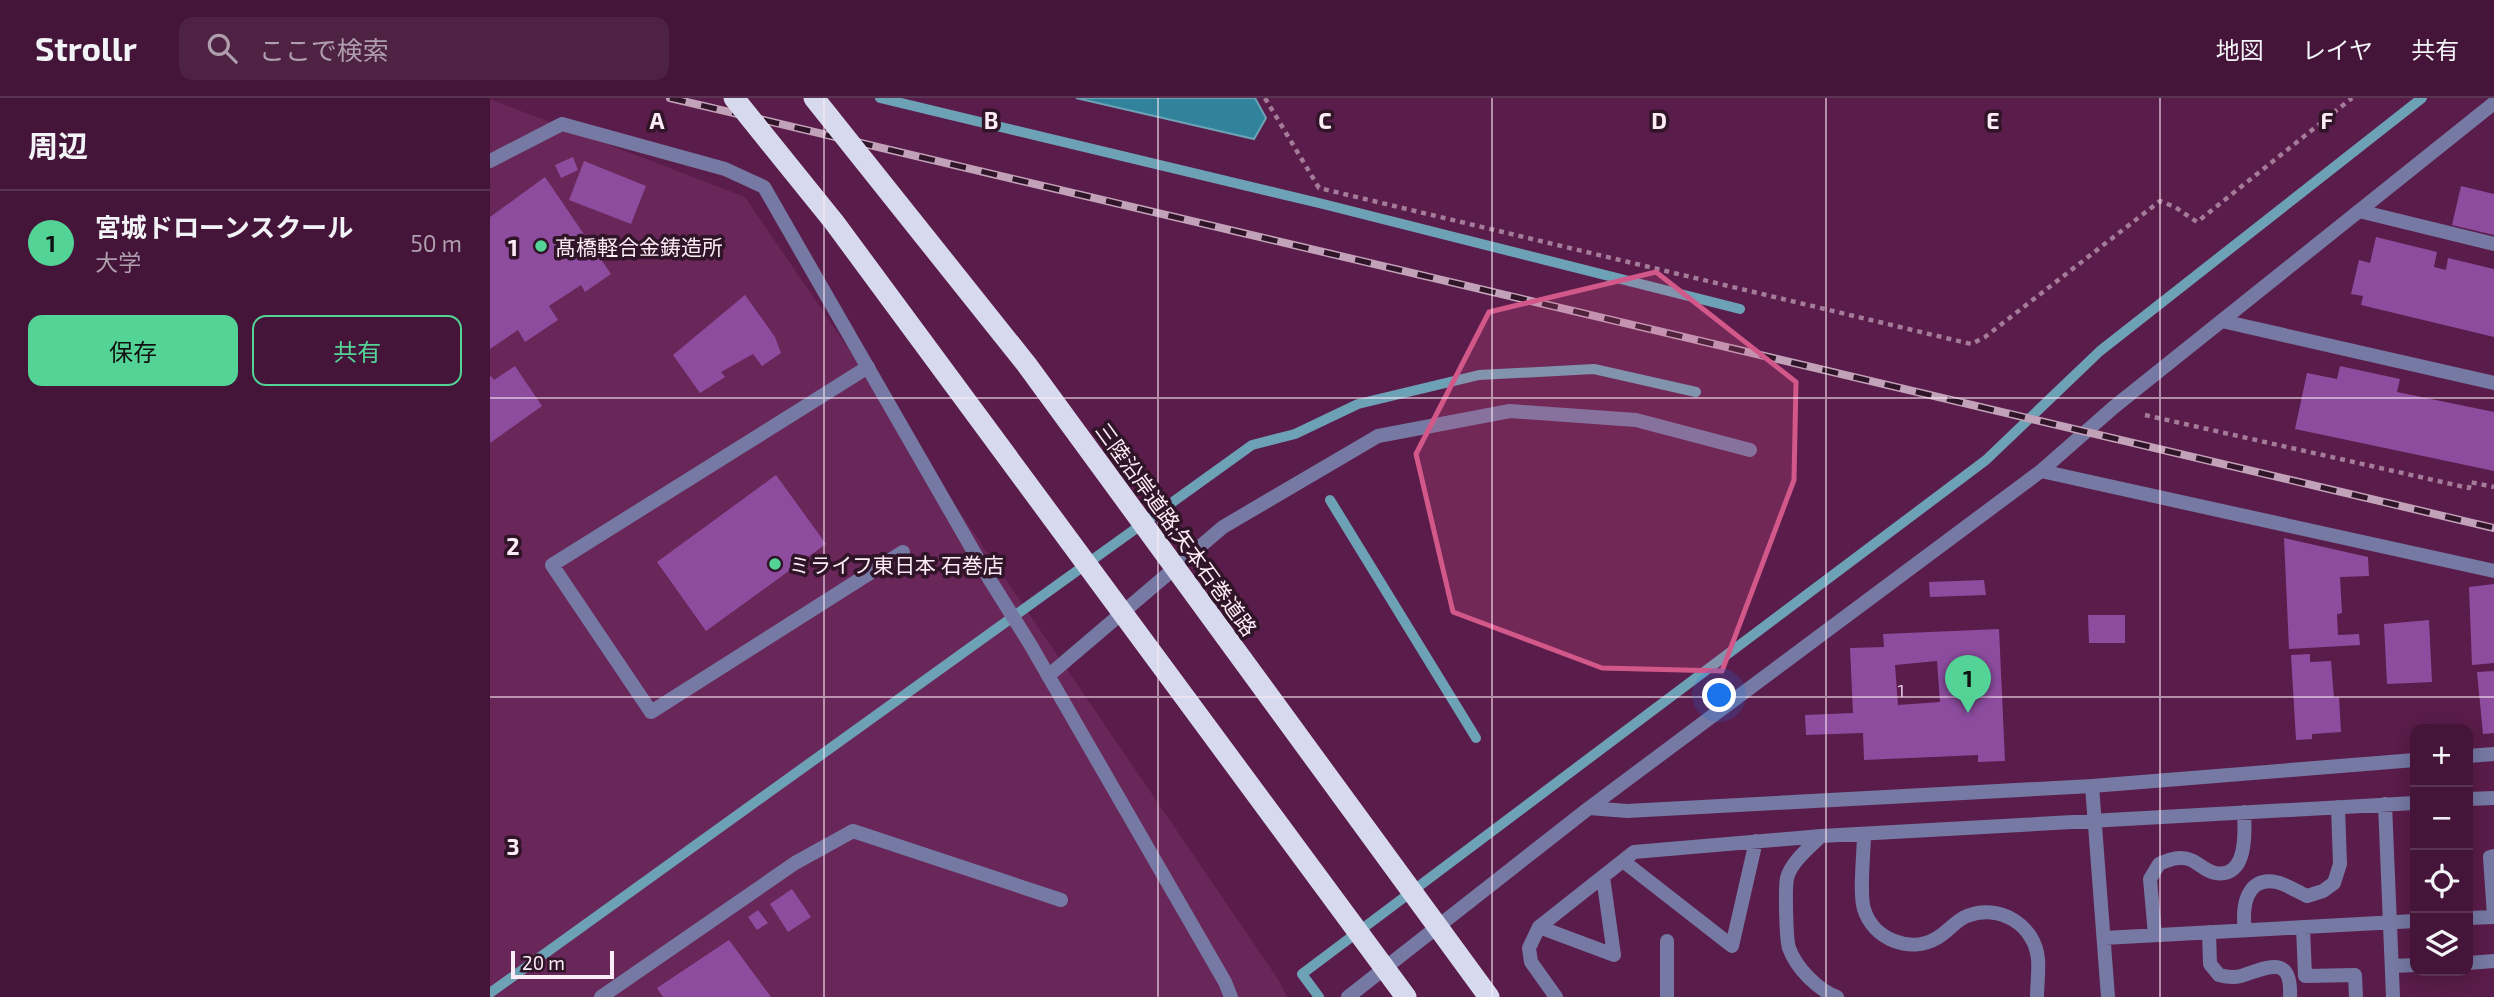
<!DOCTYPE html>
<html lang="ja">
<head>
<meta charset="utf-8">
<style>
  body { margin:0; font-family:"Exo 2","Noto Sans JP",sans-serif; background:#4e2243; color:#f1f3f6 }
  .controls { position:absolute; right:21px; bottom:21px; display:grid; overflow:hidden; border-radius:14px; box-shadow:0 4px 18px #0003 }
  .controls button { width:63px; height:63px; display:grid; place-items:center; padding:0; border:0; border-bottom:2px solid #5c3453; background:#441538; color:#f1f3f6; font:35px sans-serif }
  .scale { position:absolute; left:21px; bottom:18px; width:103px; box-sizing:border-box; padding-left:7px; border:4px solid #fcecf6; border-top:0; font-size:19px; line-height:24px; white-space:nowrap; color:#fcecf6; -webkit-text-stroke:5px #301428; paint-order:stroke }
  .you { position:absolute; left:1230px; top:598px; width:24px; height:24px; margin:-18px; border:5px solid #fff; border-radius:50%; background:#1a73e8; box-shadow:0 0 0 10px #1a73e833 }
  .badge { display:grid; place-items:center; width:46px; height:46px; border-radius:50%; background:#53d396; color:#111; font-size:23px; font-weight:700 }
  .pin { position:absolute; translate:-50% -58px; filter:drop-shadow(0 2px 4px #0008) }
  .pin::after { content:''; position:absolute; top:37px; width:24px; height:21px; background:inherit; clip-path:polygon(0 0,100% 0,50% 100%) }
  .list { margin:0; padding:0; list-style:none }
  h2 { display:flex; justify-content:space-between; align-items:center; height:91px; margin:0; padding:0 28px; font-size:30px }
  h2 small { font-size:23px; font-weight:400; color:#af9fae }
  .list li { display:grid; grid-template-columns:46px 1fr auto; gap:21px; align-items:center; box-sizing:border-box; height:105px; padding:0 28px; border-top:2px solid #5c3453 }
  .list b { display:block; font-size:26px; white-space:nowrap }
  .list p { margin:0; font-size:23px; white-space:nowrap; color:#af9fae }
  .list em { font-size:23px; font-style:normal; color:#af9fae }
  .actions { display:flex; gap:14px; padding:21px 28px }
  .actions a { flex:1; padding:16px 0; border:2px solid #53d396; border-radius:14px; text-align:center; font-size:24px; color:#53d396 }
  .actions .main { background:#53d396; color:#111 }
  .icon { flex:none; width:38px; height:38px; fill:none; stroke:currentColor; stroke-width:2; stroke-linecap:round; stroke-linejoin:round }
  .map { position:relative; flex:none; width:2004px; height:899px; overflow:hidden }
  header { display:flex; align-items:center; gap:42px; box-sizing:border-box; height:98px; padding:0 35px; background:#441538; border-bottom:2px solid #5c3453 }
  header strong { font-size:33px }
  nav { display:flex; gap:38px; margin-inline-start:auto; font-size:24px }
  .search { width:490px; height:63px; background:#4e2243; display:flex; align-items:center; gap:18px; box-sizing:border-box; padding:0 24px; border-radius:14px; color:#af9fae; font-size:26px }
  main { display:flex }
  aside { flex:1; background:#441538 }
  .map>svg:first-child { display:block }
  .built { fill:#692658 }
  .water { fill:#30839a; stroke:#6da2b6; stroke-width:2 }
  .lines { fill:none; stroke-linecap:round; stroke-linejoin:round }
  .stream { stroke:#6da2b6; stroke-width:10 }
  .building { fill:#8e4c9f; fill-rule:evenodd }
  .path { stroke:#a47b98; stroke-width:4.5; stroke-dasharray:5 5; stroke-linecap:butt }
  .lane { stroke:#7579a3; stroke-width:14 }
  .street { stroke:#7579a3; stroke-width:14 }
  .rail-casing { stroke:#c2a2b8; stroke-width:8 }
  .rail { stroke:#301428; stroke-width:5; stroke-dasharray:16; stroke-linecap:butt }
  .highway-bridge { stroke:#d7daef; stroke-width:21 }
  .marked { fill:#d3588a; fill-opacity:0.2; stroke:#d3588a; stroke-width:5; stroke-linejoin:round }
  .grid { fill:none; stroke:#fcecf6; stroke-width:2; stroke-opacity:0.55 }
  .poi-dot { fill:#53d396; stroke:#301428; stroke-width:2.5 }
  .labels { text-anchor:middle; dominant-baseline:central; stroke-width:7; stroke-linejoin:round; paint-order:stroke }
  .number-label { font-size:18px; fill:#e0c4e0 }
  .poi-label { font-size:21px; fill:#fcecf6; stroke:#301428; text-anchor:start }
  .street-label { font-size:21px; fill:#fcecf6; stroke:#301428 }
  .grid-label { font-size:23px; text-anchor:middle; font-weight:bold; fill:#fcecf6; stroke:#301428; stroke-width:7; stroke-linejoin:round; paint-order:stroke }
</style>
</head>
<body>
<header>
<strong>Strollr</strong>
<div class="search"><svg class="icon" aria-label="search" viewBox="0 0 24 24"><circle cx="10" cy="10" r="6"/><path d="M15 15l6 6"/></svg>ここで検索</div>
<nav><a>地図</a><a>レイヤ</a><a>共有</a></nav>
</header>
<main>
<aside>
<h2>周辺<small></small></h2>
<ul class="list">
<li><span class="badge">1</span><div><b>宮城ドローンスクール</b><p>大学</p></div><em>50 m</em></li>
</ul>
<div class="actions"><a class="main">保存</a><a>共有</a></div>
</aside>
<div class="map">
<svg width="2004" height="899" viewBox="0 0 2004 899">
  <rect width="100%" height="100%" fill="#5a1c4a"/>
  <path class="built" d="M0,1L255,99L788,881L797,899H0Z"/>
  <path class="water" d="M586,0H765L776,20L764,41Z"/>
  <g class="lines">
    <path class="stream" d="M390,0L833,106L1250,211
      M840,402L986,640
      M0,895L762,347L805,336L868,306L989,277L1104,271L1206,294
      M829,899L812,876L1496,362L1610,253L1932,0"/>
  </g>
  <path class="building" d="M83,59L88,72L71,80L65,67Z
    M94,63L156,88L141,126L79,102Z
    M55,79L121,176L95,194L91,187L59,208L68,222L35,244L28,232L0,251V119Z
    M1971,88L2004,96V137L1962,127Z
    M1886,139L1947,154L1944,169L1956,172L1958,160L2004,171V239L1871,207L1873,198L1861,196L1869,162L1880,165Z
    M255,197L285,239L291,255L272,268L263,256L231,274L235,279L210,295L183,257Z
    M25,268L52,308L0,345V277L4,282Z
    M1850,268L1910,281L1907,294L2004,314V373L1805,331L1817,275L1847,281Z
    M286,377L336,446L216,533L167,464Z
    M1794,440L1878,459L1879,478L1850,479L1852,515L1847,516L1848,537L1869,536L1870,547L1799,551Z
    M1494,482L1496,497L1440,499L1439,484Z
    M2004,486V565L1982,567L1979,489Z
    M1598,517H1635V545H1599Z
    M1939,522L1942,584L1897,586L1894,526Z
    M1509,531L1515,663L1488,664V657L1374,662L1373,635L1316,637L1315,617L1363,615L1360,550L1394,549L1393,536ZM1447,563L1450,604L1408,607L1405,567Z
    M1820,556V564L1841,563L1844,600L1849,599L1851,634L1822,636V641L1806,642L1801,557Z
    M2004,573V635L1993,636L1987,574Z
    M302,791L321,819L298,834L280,806Z
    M268,812L278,825L267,832L258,819Z
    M239,842L281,899H173L167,890Z"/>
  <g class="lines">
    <path class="path" d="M775,0L829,90L1481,246L1495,239L1670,103L1685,109L1707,124L1862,0
      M1655,317L1979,390L1980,384L2004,389"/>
    <path class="lane" d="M1869,113L2004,146
      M1732,223L2004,285
      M378,269L62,467L161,614L413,454
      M500,482L540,546L735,884L741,899
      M558,578L733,429L888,338L1020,313L1146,322L1260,352
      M1602,688L1618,899
      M1978,701L2004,700
      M1895,706L1903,899
      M1374,736C1374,755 1369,795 1374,811C1383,841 1420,856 1447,840C1458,834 1466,822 1477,818C1509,805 1545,827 1548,861C1549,874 1547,887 1547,899
      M2004,758L2000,759L2004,818
      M1133,763L1242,848L1266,743
      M1978,820L2004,819
      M1049,829L1124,857L1113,779
      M1813,829L1815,878L1865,877L1866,899
      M1755,832C1752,811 1755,778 1786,784C1796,786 1808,794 1817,798L1833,793L1844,785L1850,766L1848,709
      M1719,834L1720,866L1729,877C1736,879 1743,880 1751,878C1777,870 1802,855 1800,899
      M1665,837L1660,781L1669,766C1679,762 1690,757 1701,762C1710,766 1715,773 1725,775C1758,781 1755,733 1754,714
      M1614,840L1925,823
      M1978,865L2004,863
      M1902,868L1925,867
      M111,899L305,765L363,733L571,802
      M1066,899L1041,864L1039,850L1049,829L1144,754L1331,738
      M1177,899V843
      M1347,899C1328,892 1306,870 1299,850C1296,840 1295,791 1297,780C1301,764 1320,749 1331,738L1925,705"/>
    <path class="street" d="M0,63L72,26L235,71L274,89L500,482
      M1551,373L2004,473
      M1978,658L2004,656
      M1099,710L1137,713L1602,688L1925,662
      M858,899L1099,710L1551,373L1624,309L2004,5"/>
    <g class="rail-casing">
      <path id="rail" d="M180,0L2004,430"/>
    </g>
    <use href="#rail" class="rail"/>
    <path class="highway-bridge" d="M244,0L344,124L916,899
      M324,0L537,267L999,899"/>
  </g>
  <path class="marked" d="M1166,174L1306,284L1304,382L1232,573L1112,570L963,514L926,356L999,214Z"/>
  <path class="grid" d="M334,0V899M668,0V899M1002,0V899M1336,0V899M1670,0V899M0,300H2004M0,599H2004"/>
  <g class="poi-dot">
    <circle cx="51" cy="148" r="7"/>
    <circle cx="285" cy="466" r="7"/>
  </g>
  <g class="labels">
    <g class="number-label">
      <text x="1411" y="592">1</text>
    </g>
    <g class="poi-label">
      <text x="65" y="148">髙橋軽合金鋳造所</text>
      <text x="299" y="466">ミライフ東日本 石巻店</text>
    </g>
    <g class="street-label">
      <text transform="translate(687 431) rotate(54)">三陸沿岸道路;矢本石巻道路</text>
    </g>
  </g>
  <g class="grid-label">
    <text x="167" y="31">A</text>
    <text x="501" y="31">B</text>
    <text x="835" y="31">C</text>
    <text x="1169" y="31">D</text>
    <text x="1503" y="31">E</text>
    <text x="1837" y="31">F</text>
    <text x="23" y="158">1</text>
    <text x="23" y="457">2</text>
    <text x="23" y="757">3</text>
  </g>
</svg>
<div class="controls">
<button>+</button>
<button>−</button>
<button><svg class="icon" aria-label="locate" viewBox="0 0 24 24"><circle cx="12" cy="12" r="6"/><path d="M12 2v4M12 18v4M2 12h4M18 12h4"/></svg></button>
<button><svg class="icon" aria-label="layers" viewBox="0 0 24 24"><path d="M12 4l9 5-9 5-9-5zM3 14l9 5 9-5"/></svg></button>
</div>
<div class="scale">20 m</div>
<div class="you"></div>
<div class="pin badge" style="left:1478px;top:615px">1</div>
</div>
</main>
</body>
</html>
